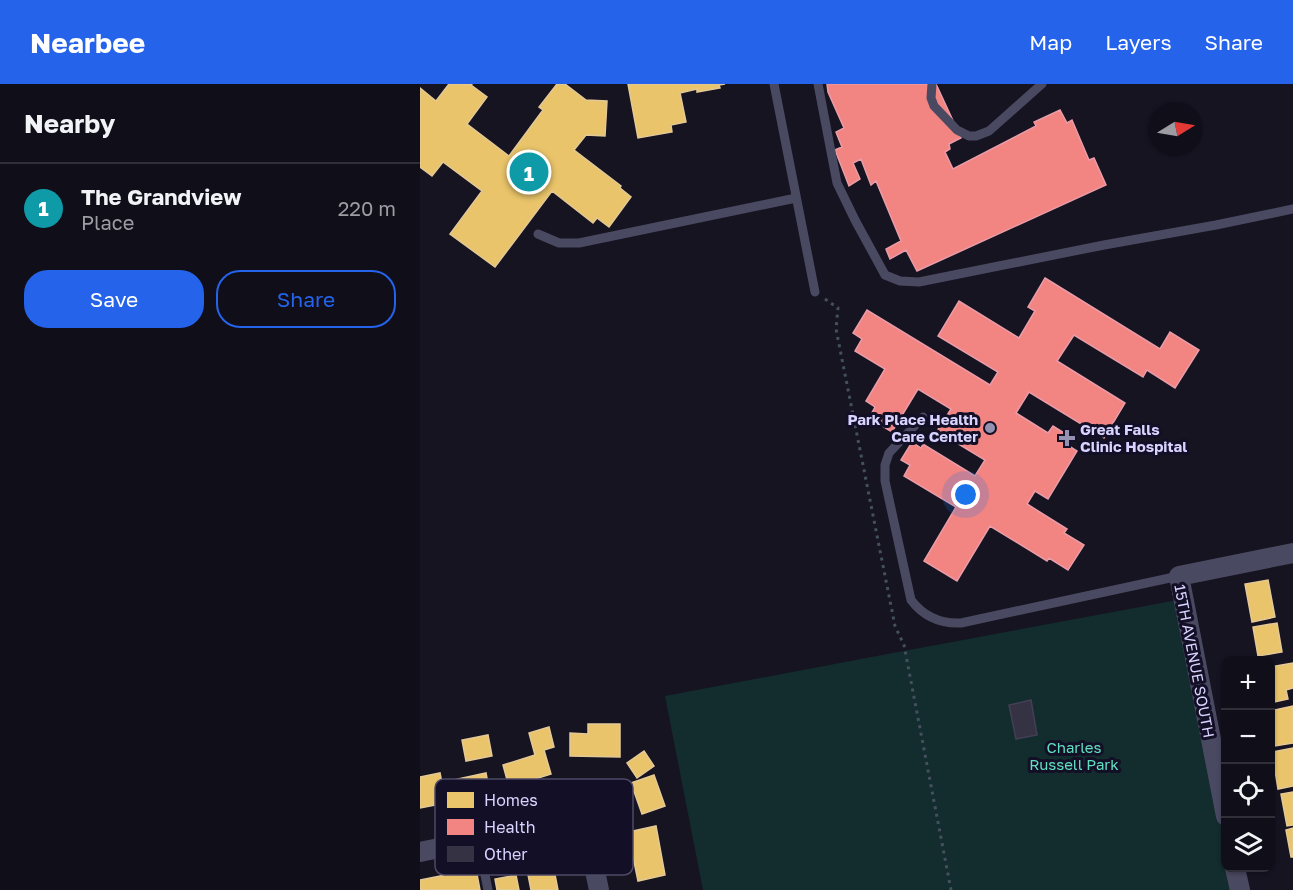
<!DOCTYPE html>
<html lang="en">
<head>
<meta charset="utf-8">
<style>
  body { margin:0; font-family:"Golos Text",sans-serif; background:#191822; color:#f1f3f6 }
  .controls { position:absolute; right:18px; bottom:18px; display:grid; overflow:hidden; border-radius:12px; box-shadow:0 2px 4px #0004 }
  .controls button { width:54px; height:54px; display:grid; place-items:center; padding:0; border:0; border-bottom:2px solid #302f38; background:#100f19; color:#f1f3f6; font:30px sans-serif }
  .compass { position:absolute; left:729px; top:18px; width:54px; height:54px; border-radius:50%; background:#100f19; box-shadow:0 2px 4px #0004; rotate:79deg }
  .you { position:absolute; left:546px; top:411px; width:21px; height:21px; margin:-15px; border:4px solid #fff; border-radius:50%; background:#1a73e8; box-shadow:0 0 0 9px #1a73e833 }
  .badge { display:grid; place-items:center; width:39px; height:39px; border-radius:50%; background:#2563eb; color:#fff; font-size:20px; font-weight:700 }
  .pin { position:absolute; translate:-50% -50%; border:3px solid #fff; box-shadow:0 2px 6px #0006 }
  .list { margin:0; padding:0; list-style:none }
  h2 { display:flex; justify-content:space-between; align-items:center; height:78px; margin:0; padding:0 24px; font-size:26px }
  h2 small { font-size:20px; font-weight:400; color:#9c9ca2 }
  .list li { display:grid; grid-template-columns:39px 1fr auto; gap:18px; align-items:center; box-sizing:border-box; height:90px; padding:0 24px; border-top:2px solid #302f38 }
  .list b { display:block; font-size:22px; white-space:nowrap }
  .list p { margin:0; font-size:20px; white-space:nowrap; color:#9c9ca2 }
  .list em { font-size:20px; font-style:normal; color:#9c9ca2 }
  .actions { display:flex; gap:12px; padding:18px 24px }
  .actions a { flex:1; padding:14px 0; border:2px solid #2563eb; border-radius:24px; text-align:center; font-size:21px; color:#2563eb }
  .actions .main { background:#2563eb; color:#fff }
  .icon { flex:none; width:33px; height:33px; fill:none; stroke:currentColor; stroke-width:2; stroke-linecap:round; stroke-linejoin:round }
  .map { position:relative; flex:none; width:873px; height:806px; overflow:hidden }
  header { display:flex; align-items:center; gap:36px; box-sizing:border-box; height:84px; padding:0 30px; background:#2563eb; color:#fff }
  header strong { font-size:28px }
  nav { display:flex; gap:33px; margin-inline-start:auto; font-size:21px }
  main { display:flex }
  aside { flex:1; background:#100f19 }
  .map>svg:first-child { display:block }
  .green { fill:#132c2d }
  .homes { fill:#e9c46a; stroke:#e4c997; stroke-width:1.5 }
  .health { fill:#f28482; stroke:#ea9ca8; stroke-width:1.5 }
  .building { fill:#343243; stroke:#433f54; stroke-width:1.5 }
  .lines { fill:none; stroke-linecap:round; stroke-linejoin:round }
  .path { stroke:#44505f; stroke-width:3; stroke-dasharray:3 4.5; stroke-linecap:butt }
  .service { stroke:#4a4962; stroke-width:9 }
  .minor { stroke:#4a4962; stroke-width:20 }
  .poi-dot { fill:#9591b1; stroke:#130f26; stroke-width:2 }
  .labels { text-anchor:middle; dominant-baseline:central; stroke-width:6; stroke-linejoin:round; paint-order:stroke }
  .poi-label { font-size:15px; font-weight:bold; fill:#d9d4ff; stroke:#130f26; text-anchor:end }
  .street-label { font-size:15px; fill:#d9d4ff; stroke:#130f26 }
  .park-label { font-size:15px; fill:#5fe0c0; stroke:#130f26 }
  .key { fill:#130f26; stroke:#4e4a67; stroke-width:1.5 }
  .key-label { font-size:16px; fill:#d9d4ff }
</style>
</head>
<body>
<header>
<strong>Nearbee</strong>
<nav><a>Map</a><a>Layers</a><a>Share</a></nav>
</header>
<main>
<aside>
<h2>Nearby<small></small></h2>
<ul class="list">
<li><span class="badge" style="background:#0f9aa8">1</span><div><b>The Grandview</b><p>Place</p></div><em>220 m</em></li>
</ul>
<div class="actions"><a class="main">Save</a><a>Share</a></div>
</aside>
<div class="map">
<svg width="873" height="806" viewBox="0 0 873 806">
  <rect width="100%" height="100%" fill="#161421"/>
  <path class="green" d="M763,515L805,743L806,784H813L817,806H283L245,612L462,571Z"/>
  <path class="homes" d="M29,0H52L51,1L67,13L47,40L89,72L123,26L119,23L137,0H145L166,16L187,17L185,52L166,51L154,66L201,102L200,104L211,113L189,143L177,134L173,139L132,107L75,183L30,150L62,107L23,78L12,92L0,83V4L16,17Z
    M208,0H305L299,1L300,4L277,8V5L260,9L266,38L251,41L252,48L218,54Z
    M848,496L855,533L832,538L825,500Z
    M857,539L862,568L838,572L833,543Z
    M873,579V604L866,606L868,615L850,619V583Z
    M873,622V659L855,662L850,637V627Z
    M168,640H200V673L150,672V649L168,650Z
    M129,643L134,663L124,666L131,690L89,703L83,681L115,671L109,649Z
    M68,651L72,672L46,677L42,656Z
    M873,664V702L858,705L852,668Z
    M224,667L234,682L217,694L207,679Z
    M20,689L26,719L0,724V693Z
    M66,689L70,711L37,718L33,696Z
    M234,691L245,722L222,730L211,699Z
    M873,708V741L867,742L861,710Z
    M236,742L245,791L218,797L208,748Z
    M873,744V773H871L866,746Z
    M130,765L138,806H111L104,770Z
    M56,785L60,806H0V796Z
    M96,791L99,806H77L75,795Z"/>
  <path class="health" d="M407,0H516L541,54L529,60L530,65L525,68L533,85L616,42L614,38L640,26L647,39L652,36L669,76L674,74L686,101L497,187L486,166L470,175L466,165L481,157L456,97L451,101L441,75L433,79L440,95L429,102L415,66L422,63L416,48L424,44L408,8Z
    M625,194L740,265L750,248L779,266L755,304L727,286L723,293L654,251L637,277L705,319L684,354L609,308L596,329L628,349L633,342L649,352L644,359L657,367L628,415L615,407L607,420L647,445L644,449L664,461L648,486L629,474L627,477L570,442L537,497L504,477L536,423L484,392L490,381L481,376L492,358L501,364L503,360L555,392L565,376L517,347L531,325L498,305L472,348L449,334L455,323L446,317L465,285L435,267L442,255L433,249L447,226L570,301L578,288L518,252L539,217L599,254L615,227L608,223Z"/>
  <path class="building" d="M611,616L617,651L596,655L589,621Z"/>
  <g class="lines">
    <path class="path" d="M405,215L418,224L416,245L475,542L484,561L531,806"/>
    <path class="service" d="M354,0L395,208
      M398,0L417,99L435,136L465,191L480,197L499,198L684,161L796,141L873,125
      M512,0L511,14L514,22L537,46L549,52H556L569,47L622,0
      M118,150L139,159H159L376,114
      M503,333L469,369L465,381V397L491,516C504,533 520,540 541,539L759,492
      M58,756L68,806"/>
    <path class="minor" d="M806,732L759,492L873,469
      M0,768L164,734L179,806
      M815,784L820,806"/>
  </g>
  <g class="poi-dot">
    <circle cx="570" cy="344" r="6"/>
    <path d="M644 345h6v6h6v6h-6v6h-6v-6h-6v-6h6z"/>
  </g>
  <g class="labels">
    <g class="poi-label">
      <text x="558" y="335">Park Place Health<tspan x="558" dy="17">Care Center</tspan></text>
      <text x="660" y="345" text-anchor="start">Great Falls<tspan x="660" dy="17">Clinic Hospital</tspan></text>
    </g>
    <g class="street-label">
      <text transform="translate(775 577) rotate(79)">15TH AVENUE SOUTH</text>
    </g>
    <g class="park-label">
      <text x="654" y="663">Charles<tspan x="654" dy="17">Russell Park</tspan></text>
    </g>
  </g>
  <rect x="15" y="695" width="198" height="96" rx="9" class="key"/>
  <rect x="27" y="708" width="27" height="16" fill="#e9c46a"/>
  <rect x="27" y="735" width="27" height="16" fill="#f28482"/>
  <rect x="27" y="762" width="27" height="16" fill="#343243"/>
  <g class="key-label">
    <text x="64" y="722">Homes</text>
    <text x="64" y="749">Health</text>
    <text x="64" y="776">Other</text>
  </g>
</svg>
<div class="controls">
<button>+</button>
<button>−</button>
<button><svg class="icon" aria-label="locate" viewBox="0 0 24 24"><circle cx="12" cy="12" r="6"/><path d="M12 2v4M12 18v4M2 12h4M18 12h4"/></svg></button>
<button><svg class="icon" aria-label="layers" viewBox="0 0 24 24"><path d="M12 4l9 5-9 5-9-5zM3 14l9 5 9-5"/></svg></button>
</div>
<svg class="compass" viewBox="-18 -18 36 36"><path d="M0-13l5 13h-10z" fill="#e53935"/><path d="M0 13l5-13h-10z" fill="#9c9ca2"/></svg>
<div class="you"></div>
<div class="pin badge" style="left:109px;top:88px;background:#0f9aa8">1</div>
</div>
</main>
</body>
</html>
